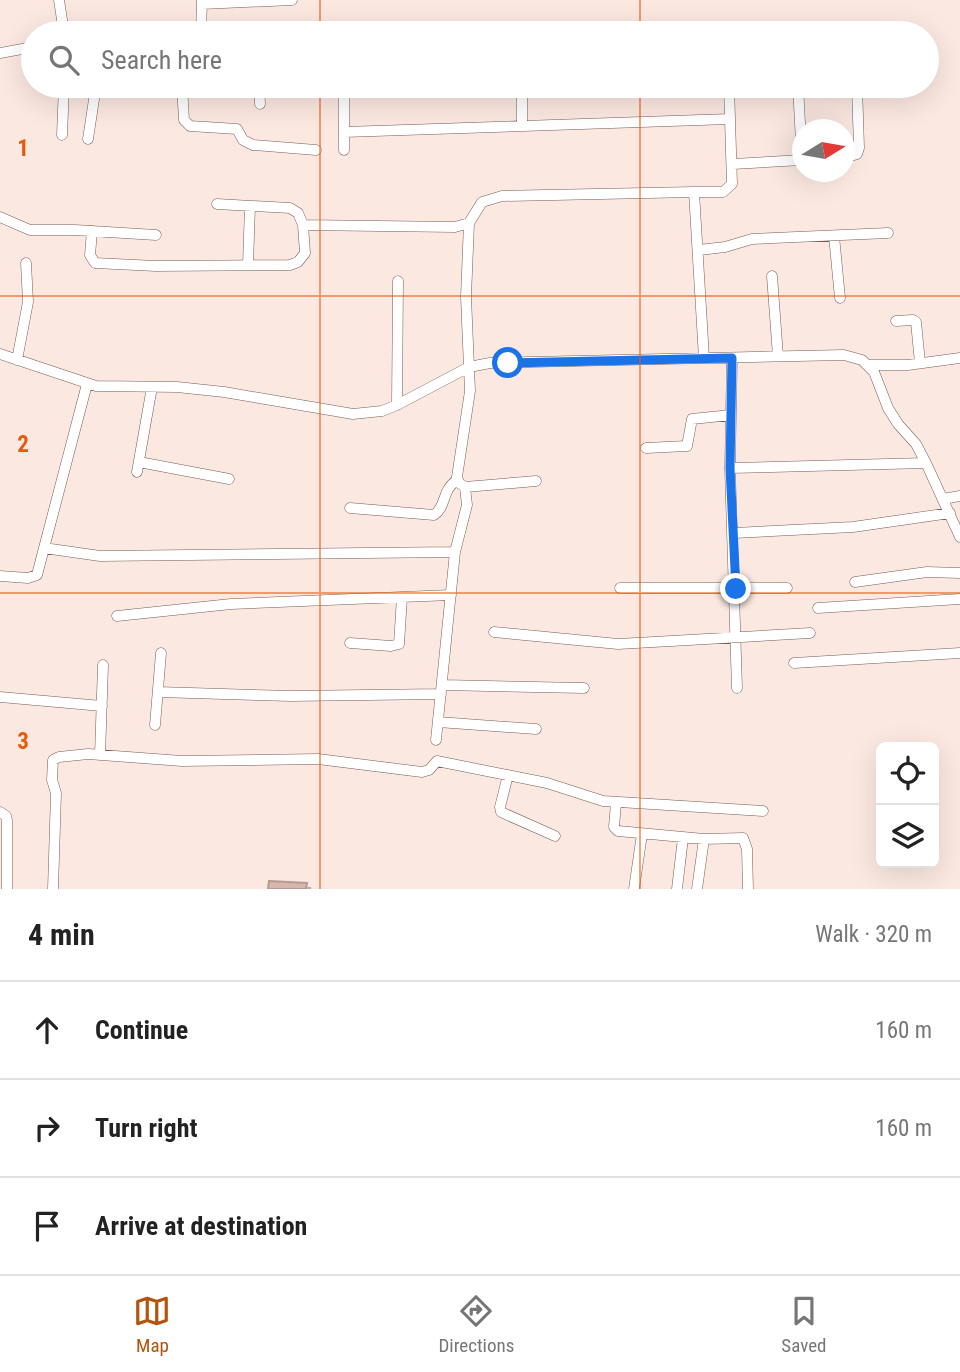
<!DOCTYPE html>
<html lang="en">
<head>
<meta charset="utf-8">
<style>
  body { margin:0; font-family:"Roboto Condensed",sans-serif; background:#f6f6f6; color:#222 }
  .controls { position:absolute; right:21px; bottom:21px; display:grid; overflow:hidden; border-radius:10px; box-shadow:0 7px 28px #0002 }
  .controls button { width:63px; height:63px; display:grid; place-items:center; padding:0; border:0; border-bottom:2px solid #e0e0e0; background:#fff; color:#222; font:35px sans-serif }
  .compass { position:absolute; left:792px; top:119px; width:63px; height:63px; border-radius:50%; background:#fff; box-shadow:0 7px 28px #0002; rotate:79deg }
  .stop { position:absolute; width:21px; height:21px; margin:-16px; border:5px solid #1a73e8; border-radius:50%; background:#fff }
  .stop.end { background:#1a73e8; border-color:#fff; box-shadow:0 2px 7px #0008 }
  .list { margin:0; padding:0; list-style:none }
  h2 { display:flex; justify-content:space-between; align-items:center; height:91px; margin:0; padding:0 28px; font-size:30px }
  h2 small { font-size:23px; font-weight:400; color:#767676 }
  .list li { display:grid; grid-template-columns:46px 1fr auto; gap:21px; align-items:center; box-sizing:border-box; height:98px; padding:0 28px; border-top:2px solid #e0e0e0 }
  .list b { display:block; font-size:26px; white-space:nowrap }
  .list em { font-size:23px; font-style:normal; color:#767676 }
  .icon { flex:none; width:38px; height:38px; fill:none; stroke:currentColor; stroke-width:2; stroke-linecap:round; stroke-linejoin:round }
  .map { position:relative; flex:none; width:960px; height:889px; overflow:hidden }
  .search { position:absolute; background:#fff; box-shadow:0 7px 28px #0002; left:21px; right:21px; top:21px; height:77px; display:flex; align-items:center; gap:18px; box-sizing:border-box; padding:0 24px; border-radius:38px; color:#767676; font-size:26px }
  .sheet { height:385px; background:#fff }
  nav { display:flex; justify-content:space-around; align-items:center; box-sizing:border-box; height:98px; border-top:2px solid #e0e0e0; background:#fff; font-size:19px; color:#767676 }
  nav a { display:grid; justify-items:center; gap:4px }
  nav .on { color:#b45309 }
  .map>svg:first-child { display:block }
  .building { fill:#d5b7ac; stroke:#b89b90; stroke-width:2; filter:url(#shadow) }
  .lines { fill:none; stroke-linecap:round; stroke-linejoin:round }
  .minor-casing { stroke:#775c52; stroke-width:11 }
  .minor { stroke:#fff; stroke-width:10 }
  .route { stroke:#1a73e8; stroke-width:9 }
  .grid { fill:none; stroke:#e8590c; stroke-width:2; stroke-opacity:0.55 }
  .grid-label { font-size:23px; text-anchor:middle; font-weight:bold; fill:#e8590c; stroke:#fbe8e1; stroke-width:5; stroke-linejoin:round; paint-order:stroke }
</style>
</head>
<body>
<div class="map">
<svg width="960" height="889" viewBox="0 0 960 889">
  <defs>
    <filter id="shadow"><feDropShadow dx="3" dy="5" stdDeviation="0" flood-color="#0004"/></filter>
  </defs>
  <rect width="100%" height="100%" fill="#fbe8e1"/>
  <path class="building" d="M269,881L307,883L306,889H268Z"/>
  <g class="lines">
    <g class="minor-casing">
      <path id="minor" d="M59,0L64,33
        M202,4L292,0
        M195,33L335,30L342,33
        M201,33L202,1
        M0,53L33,47
        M182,86L184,120L190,126L237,129L243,140L253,145L316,150
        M259,86L260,104
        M522,86V125
        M798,86L802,160
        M344,132L730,119
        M62,135L64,86
        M88,139L96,86
        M344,150V86
        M844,158L857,154L859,148L857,86
        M733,164L802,160
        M694,192H723L732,184L729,86
        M217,204L290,208L298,213L303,225
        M0,217L30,230H75L156,235
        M92,231L90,255L95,263L156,266L290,265L298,262L305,253L303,225L455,227L469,223L482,202L502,196L694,192L704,358
        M834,236L840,298
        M699,250L725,247L752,239L888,233
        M248,265L250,206
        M772,276L778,356
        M896,321L913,320L916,322L920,363
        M0,354L96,386L177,387L224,392L353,414L382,411L397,405L469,367L490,363L844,355L862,360L874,372L888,408L898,424L916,444L926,463L730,468L732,358
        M17,360L28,302L26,263
        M869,365H908L960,358
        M87,384L44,548L100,556L455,552
        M397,405L398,281
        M646,448L687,446L692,419L731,415
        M139,462L229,479
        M926,463L960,537
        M730,468L737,688
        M137,472L152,387
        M465,487L536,481
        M943,499L960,496
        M350,508L434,515C447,506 441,491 457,480
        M734,533L853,527L950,513
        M0,576L28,578L37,575L44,548
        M855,582L927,572L960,573
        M620,588H787
        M818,608L960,599
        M117,616L231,604L451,595
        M494,632L618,644L810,633
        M350,643L391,646L399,644L402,597
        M794,663L960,653
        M442,685L584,688
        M158,692L291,696L441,694
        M0,697L102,706
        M438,722L536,729
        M155,725L161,653
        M436,740L455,552L467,505L465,487L459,483L457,477L470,391L466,297L469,223
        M100,755L103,665
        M508,775L500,807L501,812L555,836
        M616,803L614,827L618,831L704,839L743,838L747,849L748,889
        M0,812L6,816L7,820V889
        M53,889L56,793L52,780L53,760L59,757L88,754L182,761L318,759L422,772L429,770L437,761L547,783L603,801L763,811
        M634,889L642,834
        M677,889L683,838
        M697,889L704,839"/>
    </g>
    <use href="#minor" class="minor"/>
  </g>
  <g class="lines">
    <path class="route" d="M508,363L732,358L730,468L736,589"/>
  </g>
  <path class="grid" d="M320,0V33M640,0V33M320,86V889M640,86V889M0,296H960M0,593H960"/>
  <g class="grid-label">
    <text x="23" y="156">1</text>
    <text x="23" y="452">2</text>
    <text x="23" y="749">3</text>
  </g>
</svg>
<div class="controls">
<button><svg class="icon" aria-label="locate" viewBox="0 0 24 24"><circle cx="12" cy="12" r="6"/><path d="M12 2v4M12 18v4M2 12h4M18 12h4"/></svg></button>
<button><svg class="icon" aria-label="layers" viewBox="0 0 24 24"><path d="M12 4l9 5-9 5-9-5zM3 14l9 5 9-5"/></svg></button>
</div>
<svg class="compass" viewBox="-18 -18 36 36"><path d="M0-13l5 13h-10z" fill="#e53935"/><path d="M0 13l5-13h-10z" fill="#767676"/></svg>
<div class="stop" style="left:508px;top:363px"></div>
<div class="stop end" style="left:736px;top:589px"></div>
<div class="search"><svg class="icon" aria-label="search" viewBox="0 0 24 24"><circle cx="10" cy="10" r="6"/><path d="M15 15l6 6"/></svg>Search here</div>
</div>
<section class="sheet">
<h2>4 min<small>Walk · 320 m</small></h2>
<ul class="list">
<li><svg class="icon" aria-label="ahead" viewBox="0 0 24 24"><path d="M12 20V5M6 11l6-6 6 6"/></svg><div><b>Continue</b></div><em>160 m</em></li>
<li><svg class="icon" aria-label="right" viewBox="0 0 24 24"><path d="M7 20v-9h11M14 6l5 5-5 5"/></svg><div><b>Turn right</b></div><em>160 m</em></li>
<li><svg class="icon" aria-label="arrive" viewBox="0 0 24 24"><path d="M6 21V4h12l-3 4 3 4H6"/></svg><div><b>Arrive at destination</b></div></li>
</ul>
</section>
<nav>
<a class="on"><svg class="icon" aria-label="map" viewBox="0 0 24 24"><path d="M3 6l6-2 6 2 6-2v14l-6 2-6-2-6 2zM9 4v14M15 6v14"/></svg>Map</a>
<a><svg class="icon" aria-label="directions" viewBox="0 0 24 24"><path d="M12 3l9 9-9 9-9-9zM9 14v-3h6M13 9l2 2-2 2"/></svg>Directions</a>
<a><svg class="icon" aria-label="saved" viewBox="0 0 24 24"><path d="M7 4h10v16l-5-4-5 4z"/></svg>Saved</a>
</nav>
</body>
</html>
